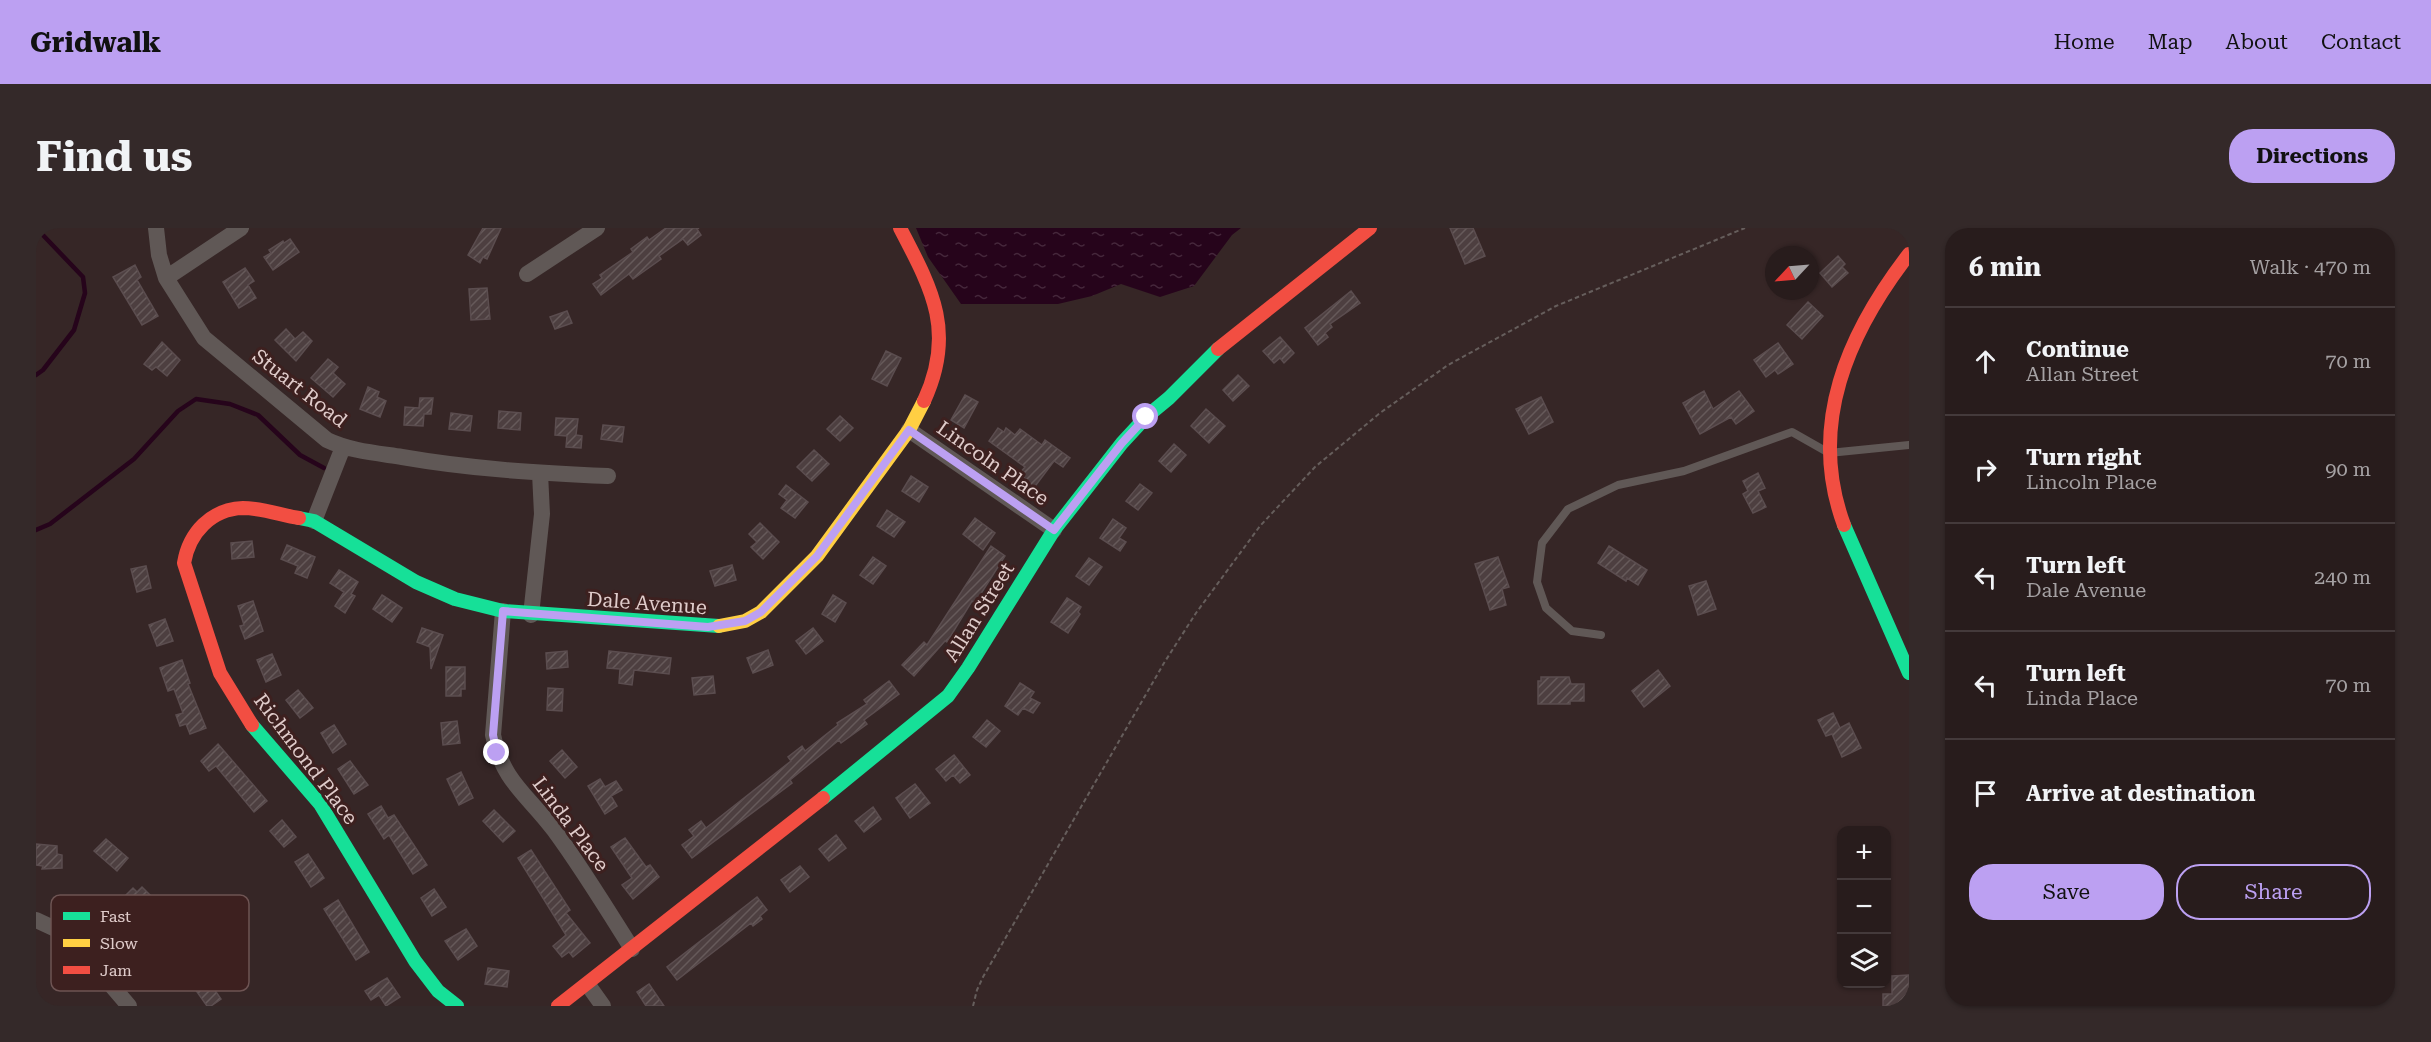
<!DOCTYPE html>
<html lang="en">
<head>
<meta charset="utf-8">
<style>
  body { margin:0; font-family:"Roboto Serif",serif; background:#342929; color:#f1f3f6 }
  .controls { position:absolute; right:18px; bottom:18px; display:grid; overflow:hidden; border-radius:12px; box-shadow:0 2px 4px #0004 }
  .controls button { width:54px; height:54px; display:grid; place-items:center; padding:0; border:0; border-bottom:2px solid #443a3b; background:#281c1c; color:#f1f3f6; font:30px sans-serif }
  .compass { position:absolute; left:1729px; top:18px; width:54px; height:54px; border-radius:50%; background:#281c1c; box-shadow:0 2px 4px #0004; rotate:244deg }
  .stop { position:absolute; width:18px; height:18px; margin:-14px; border:4px solid #bca0f2; border-radius:50%; background:#fff }
  .stop.end { background:#bca0f2; border-color:#fff; box-shadow:0 2px 6px #0008 }
  .list { margin:0; padding:0; list-style:none }
  h2 { display:flex; justify-content:space-between; align-items:center; height:78px; margin:0; padding:0 24px; font-size:26px }
  h2 small { font-size:20px; font-weight:400; color:#a5a1a3 }
  .list li { display:grid; grid-template-columns:39px 1fr auto; gap:18px; align-items:center; box-sizing:border-box; height:108px; padding:0 24px; border-top:2px solid #443a3b }
  .list b { display:block; font-size:22px; white-space:nowrap }
  .list p { margin:0; font-size:20px; white-space:nowrap; color:#a5a1a3 }
  .list em { font-size:20px; font-style:normal; color:#a5a1a3 }
  .actions { display:flex; gap:12px; padding:18px 24px }
  .actions a { flex:1; padding:14px 0; border:2px solid #bca0f2; border-radius:24px; text-align:center; font-size:21px; color:#bca0f2 }
  .actions .main { background:#bca0f2; color:#111 }
  .icon { flex:none; width:33px; height:33px; fill:none; stroke:currentColor; stroke-width:2; stroke-linecap:round; stroke-linejoin:round }
  .map { position:relative; flex:none; width:1873px; height:778px; overflow:hidden; border-radius:24px }
  header { display:flex; align-items:center; gap:36px; box-sizing:border-box; height:84px; padding:0 30px; background:#bca0f2; color:#111 }
  header strong { font-size:28px }
  nav { display:flex; gap:33px; margin-inline-start:auto; font-size:21px }
  .intro { display:flex; align-items:center; justify-content:space-between; box-sizing:border-box; height:144px; padding:0 36px }
  h1 { margin:0; font-size:42px }
  .button { padding:15px 27px; border-radius:24px; background:#bca0f2; color:#111; font-size:21px; font-weight:700 }
  main { display:flex; gap:36px; padding:0 36px }
  aside { flex:1; background:#281c1c; border-radius:24px; box-shadow:0 2px 4px #0004 }
  .map>svg:first-child { display:block }
  .water { fill:url(#water-ripples) }
  .lines { fill:none; stroke-linecap:round; stroke-linejoin:round }
  .stream { stroke:#26041b; stroke-width:4.5 }
  .building { fill:url(#building-hatch); stroke:#5b4d4f; stroke-width:1.5 }
  .path { stroke:#665e5c; stroke-width:2; stroke-dasharray:4.5 3; stroke-linecap:butt }
  .lane { stroke:#605856; stroke-width:8 }
  .street { stroke:#605856; stroke-width:16 }
  .fast { stroke:#16e098; stroke-width:14 }
  .slow { stroke:#ffcf43; stroke-width:14 }
  .jam { stroke:#f24e42; stroke-width:14 }
  .route { stroke:#bca0f2; stroke-width:8 }
  .labels { text-anchor:middle; dominant-baseline:central; stroke-width:6; stroke-linejoin:round; paint-order:stroke }
  .street-label { font-size:20px; fill:#e0cccb; stroke:#3d201f }
  .key { fill:#3d201f; stroke:#6e5453; stroke-width:1.5 }
  .key-label { font-size:16px; fill:#e0cccb }
</style>
</head>
<body>
<header>
<strong>Gridwalk</strong>
<nav><a>Home</a><a>Map</a><a>About</a><a>Contact</a></nav>
</header>
<div class="intro"><h1>Find us</h1><a class="button">Directions</a></div>
<main>
<div class="map">
<svg width="1873" height="778" viewBox="0 0 1873 778">
  <defs>
    <pattern id="water-ripples" width="26" height="14" patternUnits="userSpaceOnUse" patternTransform="scale(1.5)"><rect width="26" height="14" fill="#26041b"/><path d="M2 4q2-2 4 0t4 0M15 11q2-2 4 0t4 0" fill="none" stroke="#45273b"/></pattern>
    <pattern id="building-hatch" width="6" height="6" patternUnits="userSpaceOnUse" patternTransform="scale(1.5)"><rect width="6" height="6" fill="#4d3f40"/><path d="M-1 1l2-2M0 6l6-6M5 7l2-2" fill="none" stroke="#665a5a"/></pattern>
  </defs>
  <rect width="100%" height="100%" fill="#362626"/>
  <path class="water" d="M880,0H1205L1196,7L1158,58L1124,69L1085,56L1056,68L1022,76H925L892,29Z"/>
  <g class="lines">
    <path class="stream" d="M0,147L7,142L38,102L49,65L47,49L4,4
      M0,302L14,296L98,231L142,183L160,171L194,176L222,187L264,227L288,240"/>
  </g>
  <path class="building" d="M447,0H465L451,31L447,29L444,35L432,27Z
    M630,0H663L661,1L665,7L652,17L647,11L623,28L625,31L597,51L593,46L565,67L557,56L566,50L564,47L597,24L595,21L611,9L613,12Z
    M1414,0H1437L1449,28L1429,36Z
    M254,11L263,24L237,42L228,29L235,25L233,22L247,13L248,15Z
    M1802,28L1809,36L1806,39L1812,45L1796,59L1784,45Z
    M99,37L105,49L101,52L122,88L106,97L77,49Z
    M209,40L218,53L212,57L220,70L203,80L187,54Z
    M451,60L454,91L435,92L433,61Z
    M1315,63L1324,75L1294,96L1296,99L1289,105L1292,109L1282,117L1269,100Z
    M1772,74L1787,88L1766,111L1751,97Z
    M531,83L536,95L519,101L514,89Z
    M250,101L259,111L267,104L276,113L260,133L239,112Z
    M1244,109L1258,125L1248,135L1244,130L1238,135L1227,123Z
    M126,114L144,132L131,148L120,139L116,142L108,136Z
    M1742,115L1757,136L1742,146L1739,142L1730,149L1718,132Z
    M850,123L865,130L851,158L836,151Z
    M292,131L302,139L297,145L309,156L297,169L275,150Z
    M1202,147L1213,158L1197,173L1187,162Z
    M332,159L343,164L341,169L350,173L344,189L324,181Z
    M1668,163L1677,181L1703,163L1718,183L1700,196L1695,189L1664,206L1647,175Z
    M929,167L942,174L928,200L915,192Z
    M1505,169L1517,194L1493,206L1480,181Z
    M384,170H397L395,186H388L387,198L368,197L369,179L383,180Z
    M1170,181L1189,198L1173,215L1155,198Z
    M463,183L485,185L484,202L462,200Z
    M415,185L436,188L434,203L413,201Z
    M804,188L817,200L804,213L791,201Z
    M520,190L542,191L540,207L546,208L545,220L530,219L531,208L519,207Z
    M567,197L588,199L586,214L565,211Z
    M962,200L968,204L970,200L979,207L984,201L1006,217L1009,212L1034,230L1027,239L1018,233L997,261L987,254L990,251L983,246L989,239L953,213Z
    M1138,216L1150,227L1135,244L1123,233Z
    M778,222L793,236L776,253L761,239Z
    M1722,245L1729,260L1722,263L1730,279L1717,285L1707,266L1712,263L1707,253Z
    M875,248L892,259L883,274L866,263Z
    M1104,256L1116,265L1102,282L1090,273Z
    M750,257L772,274L759,290L745,280L751,272L743,266Z
    M851,282L869,294L858,309L841,298Z
    M939,290L959,305L947,322L927,306Z
    M1077,291L1090,300L1083,310L1090,314L1084,323L1064,310Z
    M724,295L743,314L727,331L715,319L721,314L713,306Z
    M216,313L218,329L196,331L195,315Z
    M251,317L279,329L271,350L259,345L262,338L245,331Z
    M955,318L969,328L939,375L936,373L911,414L909,413L878,448L866,437L888,414L891,417Z
    M1573,318L1611,342L1602,357L1591,350L1590,353L1562,335Z
    M837,329L850,338L837,356L824,347Z
    M1462,329L1473,359L1466,361L1470,377L1454,382L1439,336Z
    M1053,330L1066,339L1053,357L1040,348Z
    M696,337L700,352L679,358L674,343Z
    M110,338L115,360L101,364L95,341Z
    M303,342L322,354L315,366L319,368L309,385L299,378L308,364L294,355Z
    M1670,353L1680,381L1662,387L1653,358Z
    M346,367L366,380L356,394L337,381Z
    M797,367L810,375L799,394L786,386Z
    M1031,370L1045,379L1042,384L1044,386L1032,405L1015,394Z
    M217,373L227,403L209,411L204,398L208,397L202,378Z
    M129,391L137,413L121,418L113,397Z
    M386,400L407,407L395,441L394,419L381,414Z
    M777,400L787,413L770,426L760,413Z
    M732,422L737,437L717,445L711,430Z
    M531,423L532,439L511,441L510,425Z
    M573,423L635,430L633,446L598,442L596,457L583,455L584,441L571,440Z
    M236,426L245,447L230,454L221,432Z
    M146,432L154,455L152,456L170,500L154,506L150,496L144,498L140,487L147,485L138,461L132,463L124,440Z
    M410,439H429V461H425V468H410Z
    M1622,442L1634,458L1608,479L1596,463Z
    M677,448L679,465L658,467L656,450Z
    M1505,449H1533L1535,456H1548V473H1534V476H1502V453H1505Z
    M853,453L863,466L828,492L831,496L805,515L803,512L754,552L756,555L656,630L646,617L658,608L653,602L665,593L670,600L755,533L752,529L766,518L769,523L802,497L801,495L831,476L828,472Z
    M984,455L998,464L994,470L1004,475L997,485L987,480L982,487L969,478Z
    M512,460L527,461L526,483L511,482Z
    M262,462L277,480L264,490L250,472Z
    M1797,485L1804,500L1813,495L1825,520L1806,529L1796,506L1790,508L1782,492Z
    M951,492L964,503L950,519L937,509Z
    M421,493L424,515L407,517L405,495Z
    M298,497L310,516L297,525L285,505Z
    M182,516L231,573L218,584L180,538L173,543L165,533Z
    M526,522L541,539L529,550L514,533Z
    M918,527L934,547L924,555L917,547L910,553L900,541Z
    M314,533L332,557L318,566L302,541Z
    M425,544L437,570L423,577L411,551Z
    M564,551L569,559L580,553L586,562L575,568L581,578L569,586L552,558Z
    M879,556L894,575L874,590L860,570Z
    M345,578L352,590L358,587L391,637L377,646L353,607L348,611L332,586Z
    M837,579L845,591L828,604L819,593Z
    M458,582L479,603L467,614L447,593Z
    M246,592L260,609L248,619L234,603Z
    M800,607L810,620L793,633L783,621Z
    M589,610L610,639L614,637L623,649L597,671L586,657L596,650L575,619Z
    M70,611L92,630L81,643L58,623Z
    M0,616L21,618V626L26,627V640L6,641L7,638L0,637Z
    M495,622L534,682L530,685L554,715L537,729L533,724L526,729L517,718L530,707L482,630Z
    M272,626L288,650L275,659L259,634Z
    M764,638L773,649L754,664L745,652Z
    M106,659L123,676L105,693L98,685L100,683L87,670L97,660L101,664Z
    M398,661L410,679L396,688L385,670Z
    M721,669L731,682L724,688L726,691L717,698L715,695L641,752L631,739Z
    M302,672L333,724L320,732L288,681Z
    M430,701L441,718L422,732L409,713Z
    M452,740L473,743L471,759L449,756Z
    M167,745L185,771L175,778H171L154,754Z
    M1873,747V778H1847V766H1856V748Z
    M351,750L364,769L350,778L343,767L335,772L329,763Z
    M613,756L628,778H610L601,764Z"/>
  <g class="lines">
    <path class="path" d="M937,778L941,762L947,749L1128,435L1160,385L1224,298L1279,239L1344,185L1412,137L1520,78L1709,0"/>
    <path class="lane" d="M1565,407L1536,403L1510,380L1501,354L1506,315L1532,281L1582,257L1648,243L1756,204L1793,225L1873,217"/>
    <path class="street" d="M120,0L123,27L130,50L168,110L291,212C314,223 340,225 366,229C435,241 502,245 572,248
      M491,46L561,0
      M130,50L205,0
      M873,202L1018,302
      M278,293L307,219
      M467,383L457,507C467,554 491,566 518,602C546,640 571,681 596,721
      M495,387L506,286L504,245
      M0,692L26,704L46,723L93,778
      M552,757L567,778"/>
    <path class="fast" d="M263,290L278,293L380,354L419,371L467,383L683,398
      M1808,297L1873,445
      M216,497L284,576L379,733L402,763L421,778
      M787,570L912,468L932,440L1018,302L1086,215L1110,189L1133,170L1182,121"/>
    <path class="slow" d="M683,398L709,393L725,384L781,328L873,202L888,173"/>
    <path class="jam" d="M864,0C896,61 920,104 888,173
      M1182,121L1334,0
      M1808,297C1771,197 1812,105 1873,26
      M216,497L184,445L148,335C153,305 175,281 207,280C225,280 245,287 263,290
      M522,778L787,570"/>
  </g>
  <g class="lines">
    <path class="route" d="M461,525L457,507L467,383L672,399L709,393L725,384L781,328L873,202L1018,302L1086,215L1110,189"/>
  </g>
  <g class="labels">
    <g class="street-label">
      <text transform="translate(264 160) rotate(38)">Stuart Road</text>
      <text transform="translate(957 235) rotate(35)">Lincoln Place</text>
      <text transform="translate(611 375) rotate(4)">Dale Avenue</text>
      <text transform="translate(943 384) rotate(-58)">Allan Street</text>
      <text transform="translate(270 531) rotate(53)">Richmond Place</text>
      <text transform="translate(535 596) rotate(53)">Linda Place</text>
    </g>
  </g>
  <rect x="15" y="667" width="198" height="96" rx="9" class="key"/>
  <rect x="27" y="684" width="27" height="8" fill="#16e098"/>
  <rect x="27" y="711" width="27" height="8" fill="#ffcf43"/>
  <rect x="27" y="738" width="27" height="8" fill="#f24e42"/>
  <g class="key-label">
    <text x="64" y="694">Fast</text>
    <text x="64" y="721">Slow</text>
    <text x="64" y="748">Jam</text>
  </g>
</svg>
<div class="controls">
<button>+</button>
<button>−</button>
<button><svg class="icon" aria-label="layers" viewBox="0 0 24 24"><path d="M12 4l9 5-9 5-9-5zM3 14l9 5 9-5"/></svg></button>
</div>
<svg class="compass" viewBox="-18 -18 36 36"><path d="M0-13l5 13h-10z" fill="#e53935"/><path d="M0 13l5-13h-10z" fill="#a5a1a3"/></svg>
<div class="stop" style="left:1110px;top:189px"></div>
<div class="stop end" style="left:461px;top:525px"></div>
</div>
<aside>
<h2>6 min<small>Walk · 470 m</small></h2>
<ul class="list">
<li><svg class="icon" aria-label="ahead" viewBox="0 0 24 24"><path d="M12 20V5M6 11l6-6 6 6"/></svg><div><b>Continue</b><p>Allan Street</p></div><em>70 m</em></li>
<li><svg class="icon" aria-label="right" viewBox="0 0 24 24"><path d="M7 20v-9h11M14 6l5 5-5 5"/></svg><div><b>Turn right</b><p>Lincoln Place</p></div><em>90 m</em></li>
<li><svg class="icon" aria-label="left" viewBox="0 0 24 24"><path d="M17 20v-9H6M10 6l-5 5 5 5"/></svg><div><b>Turn left</b><p>Dale Avenue</p></div><em>240 m</em></li>
<li><svg class="icon" aria-label="left" viewBox="0 0 24 24"><path d="M17 20v-9H6M10 6l-5 5 5 5"/></svg><div><b>Turn left</b><p>Linda Place</p></div><em>70 m</em></li>
<li><svg class="icon" aria-label="arrive" viewBox="0 0 24 24"><path d="M6 21V4h12l-3 4 3 4H6"/></svg><div><b>Arrive at destination</b></div></li>
</ul>
<div class="actions"><a class="main">Save</a><a>Share</a></div>
</aside>
</main>
</body>
</html>
